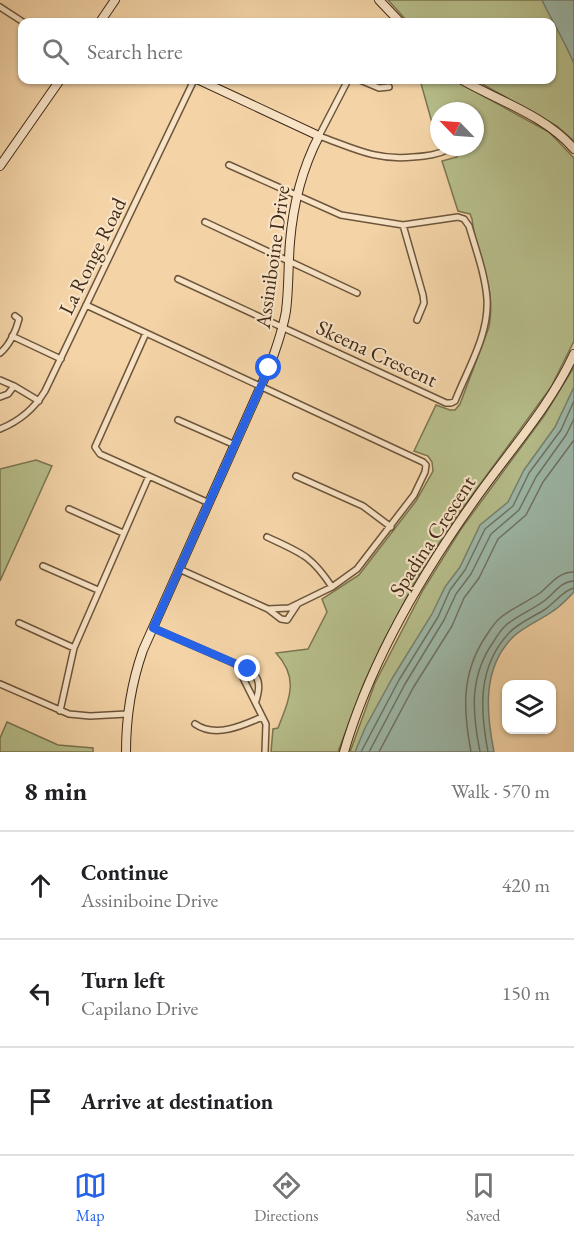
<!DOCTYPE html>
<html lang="en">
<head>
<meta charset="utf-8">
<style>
  body { margin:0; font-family:"EB Garamond",serif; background:#f2f2f2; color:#202124 }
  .controls { position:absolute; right:18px; bottom:18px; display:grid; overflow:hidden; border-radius:12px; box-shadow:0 2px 4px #0004 }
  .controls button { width:54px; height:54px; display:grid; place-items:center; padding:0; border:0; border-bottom:2px solid #e0e0e0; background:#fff; color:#202124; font:30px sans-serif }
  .compass { position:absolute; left:430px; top:102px; width:54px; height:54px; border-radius:50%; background:#fff; box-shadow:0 2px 4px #0004; rotate:295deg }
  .stop { position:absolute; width:18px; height:18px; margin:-14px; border:4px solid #2563eb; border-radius:50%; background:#fff }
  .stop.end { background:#2563eb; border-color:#fff; box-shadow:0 2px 6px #0008 }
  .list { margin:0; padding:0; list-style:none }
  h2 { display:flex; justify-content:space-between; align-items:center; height:78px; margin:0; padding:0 24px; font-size:26px }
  h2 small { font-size:20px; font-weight:400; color:#757577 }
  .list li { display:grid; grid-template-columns:39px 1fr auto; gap:18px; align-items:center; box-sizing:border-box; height:108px; padding:0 24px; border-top:2px solid #e0e0e0 }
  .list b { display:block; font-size:22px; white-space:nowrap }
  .list p { margin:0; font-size:20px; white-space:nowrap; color:#757577 }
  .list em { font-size:20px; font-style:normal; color:#757577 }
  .icon { flex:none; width:33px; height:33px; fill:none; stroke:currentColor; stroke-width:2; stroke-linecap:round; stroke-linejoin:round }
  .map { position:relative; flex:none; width:574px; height:752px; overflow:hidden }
  .search { position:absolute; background:#fff; box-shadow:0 2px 4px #0004; left:18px; right:18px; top:18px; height:66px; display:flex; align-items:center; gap:15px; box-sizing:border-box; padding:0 21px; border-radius:12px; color:#757577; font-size:22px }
  .sheet { height:402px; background:#fff }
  nav { display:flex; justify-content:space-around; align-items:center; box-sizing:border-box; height:84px; border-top:2px solid #e0e0e0; background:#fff; font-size:16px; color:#757577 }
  nav a { display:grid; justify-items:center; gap:3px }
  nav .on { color:#2563eb }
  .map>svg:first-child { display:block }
  .green { fill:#b6be8b; stroke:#7b7552; stroke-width:1.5 }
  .water { fill:#9cb8a9; stroke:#77806f; stroke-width:1.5 }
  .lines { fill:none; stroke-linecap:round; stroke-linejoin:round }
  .shore { stroke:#6e7261; stroke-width:1.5 }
  .street-casing { stroke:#6d563c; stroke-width:8 }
  .secondary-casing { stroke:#402c19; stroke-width:10 }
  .street { stroke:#f8e3c6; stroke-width:5 }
  .secondary { stroke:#f8e3c6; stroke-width:8 }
  .route { stroke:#2563eb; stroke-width:8 }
  .labels { text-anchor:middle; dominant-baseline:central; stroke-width:4.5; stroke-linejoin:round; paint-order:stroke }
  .street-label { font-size:21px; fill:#402c19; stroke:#f8e3c6 }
</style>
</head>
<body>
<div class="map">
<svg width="574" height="752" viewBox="0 0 574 752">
  <rect width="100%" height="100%" fill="#f4d4a7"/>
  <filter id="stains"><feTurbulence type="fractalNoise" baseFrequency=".00333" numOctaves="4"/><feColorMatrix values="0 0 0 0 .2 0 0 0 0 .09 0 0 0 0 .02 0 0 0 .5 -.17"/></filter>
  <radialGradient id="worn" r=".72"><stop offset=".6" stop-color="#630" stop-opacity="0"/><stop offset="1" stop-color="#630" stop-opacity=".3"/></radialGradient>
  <path class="green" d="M388,0H551L574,48V141L557,126L475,80H552V22H408Z
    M420,80H454L549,132L574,158V341L551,387L454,520L417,578L381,646L363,685L338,752H271L273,729L278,728C289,699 300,679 276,653L308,649L327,612L322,599L359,575L416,501L433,471L432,462L428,456L414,451L436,405L450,410H455L460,404L489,327C497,285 476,258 472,219L470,214L458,211L442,161L457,157L459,147H475V111H439L438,144Z
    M574,367V394L565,417L361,752H350L375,683L423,590L461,529L544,416Z
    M36,460L52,466L0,581V469Z
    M7,722L58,745L93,748V752H0V738Z"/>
  <path class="water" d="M542,0H574V64C565,41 552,22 542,0Z
    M574,387V592C567,599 561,606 553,611C541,620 524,626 513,637C482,668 486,712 494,752H355L365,728L393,677L432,614L445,587L460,567L480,525L508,502L524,470L555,427Z"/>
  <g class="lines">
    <path class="shore" d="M361,752L399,680L438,617L450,590L465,570L485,529L513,506L529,473L561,430L574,401
      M369,752L405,684L444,620L456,594L471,574L491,534L519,510L536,477L566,435L574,419
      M379,752L413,688L452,626L464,598L479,578L498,539L526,515L543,482L574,440
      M471,752C463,710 461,673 486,636C490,630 494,623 500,618C512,608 527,602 540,593C551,584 558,572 574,572
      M480,752C472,712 469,676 494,641C497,636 501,630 505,626C516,616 532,610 544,601C554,594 561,581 574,581
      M488,752C480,710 477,667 509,633C518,623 533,617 544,610C554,604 563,590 574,588"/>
    <g class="street-casing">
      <path id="street" d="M0,7L23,22
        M348,80L319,136C353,148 376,161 413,157C427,156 437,155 449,149
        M360,80L379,88L389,87
        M205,222L357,293
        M403,225L423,295L424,303L417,320
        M178,279L446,403H451L455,401C468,368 489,335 487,299C485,274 476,250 469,226L464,219L458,217L403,225L341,215L229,165
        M86,305L423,462L426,465L425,472L414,495L357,569L332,587L289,608L268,609L179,569
        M146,333L95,447L100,454L209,503
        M12,336L61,359
        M0,353C9,346 16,331 19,319L15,316
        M0,380L14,386L8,394L0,397
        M14,386L39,401
        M178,420L235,445
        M0,429C20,421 34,409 45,391L194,80
        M296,476L363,506L391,527
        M69,509L123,533
        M267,537C301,553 311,555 332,587
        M43,566L98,590
        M268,609L281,619L287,620L297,605
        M19,623L74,648
        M153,628L236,664L266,724L265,752
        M236,664C257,673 263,679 256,701
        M0,684L69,714L90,716L127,714
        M60,711L74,648L149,476
        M195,724C215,738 242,726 262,717"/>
    </g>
    <g class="secondary-casing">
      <path id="secondary" d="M379,0L400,22
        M100,22L115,0
        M462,80C499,101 546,116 574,149
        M0,166L60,80
        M126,752C126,716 131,684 143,650L269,368C276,349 283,330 286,311C289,288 288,265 290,242C293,205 302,169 319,136L199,80
        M344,752C371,659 423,572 479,494C512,448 550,406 574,354"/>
    </g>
    <use href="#street" class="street"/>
    <use href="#secondary" class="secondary"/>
  </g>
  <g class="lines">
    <path class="route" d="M248,669L153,628L269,368"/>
  </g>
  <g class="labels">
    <g class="street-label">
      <text transform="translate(92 256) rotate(-64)">La Ronge Road</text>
      <text transform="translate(272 257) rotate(-82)">Assiniboine Drive</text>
      <text transform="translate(377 353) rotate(25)">Skeena Crescent</text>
      <text transform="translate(432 536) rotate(-57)">Spadina Crescent</text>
    </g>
  </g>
  <rect width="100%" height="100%" filter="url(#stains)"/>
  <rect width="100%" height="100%" fill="url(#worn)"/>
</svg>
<div class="controls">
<button><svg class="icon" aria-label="layers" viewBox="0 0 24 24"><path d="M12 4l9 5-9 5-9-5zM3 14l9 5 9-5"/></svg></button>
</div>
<svg class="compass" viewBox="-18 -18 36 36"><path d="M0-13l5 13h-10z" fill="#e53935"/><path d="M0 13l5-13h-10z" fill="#757577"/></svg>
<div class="stop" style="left:269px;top:368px"></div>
<div class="stop end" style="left:248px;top:669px"></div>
<div class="search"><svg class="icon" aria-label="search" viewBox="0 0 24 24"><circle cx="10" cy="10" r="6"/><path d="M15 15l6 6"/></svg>Search here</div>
</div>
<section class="sheet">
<h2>8 min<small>Walk · 570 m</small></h2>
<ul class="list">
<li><svg class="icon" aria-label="ahead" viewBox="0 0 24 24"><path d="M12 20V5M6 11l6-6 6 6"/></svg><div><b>Continue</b><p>Assiniboine Drive</p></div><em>420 m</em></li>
<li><svg class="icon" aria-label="left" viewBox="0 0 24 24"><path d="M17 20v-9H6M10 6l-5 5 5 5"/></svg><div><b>Turn left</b><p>Capilano Drive</p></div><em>150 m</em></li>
<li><svg class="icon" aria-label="arrive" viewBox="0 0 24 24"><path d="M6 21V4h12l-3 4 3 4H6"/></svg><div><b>Arrive at destination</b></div></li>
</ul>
</section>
<nav>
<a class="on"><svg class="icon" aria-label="map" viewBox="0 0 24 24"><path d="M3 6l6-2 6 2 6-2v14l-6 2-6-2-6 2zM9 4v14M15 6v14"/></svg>Map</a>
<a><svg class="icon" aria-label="directions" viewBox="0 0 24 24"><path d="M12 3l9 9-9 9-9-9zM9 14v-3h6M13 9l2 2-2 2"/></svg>Directions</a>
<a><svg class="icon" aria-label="saved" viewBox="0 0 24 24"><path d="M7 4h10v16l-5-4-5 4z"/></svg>Saved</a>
</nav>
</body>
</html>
